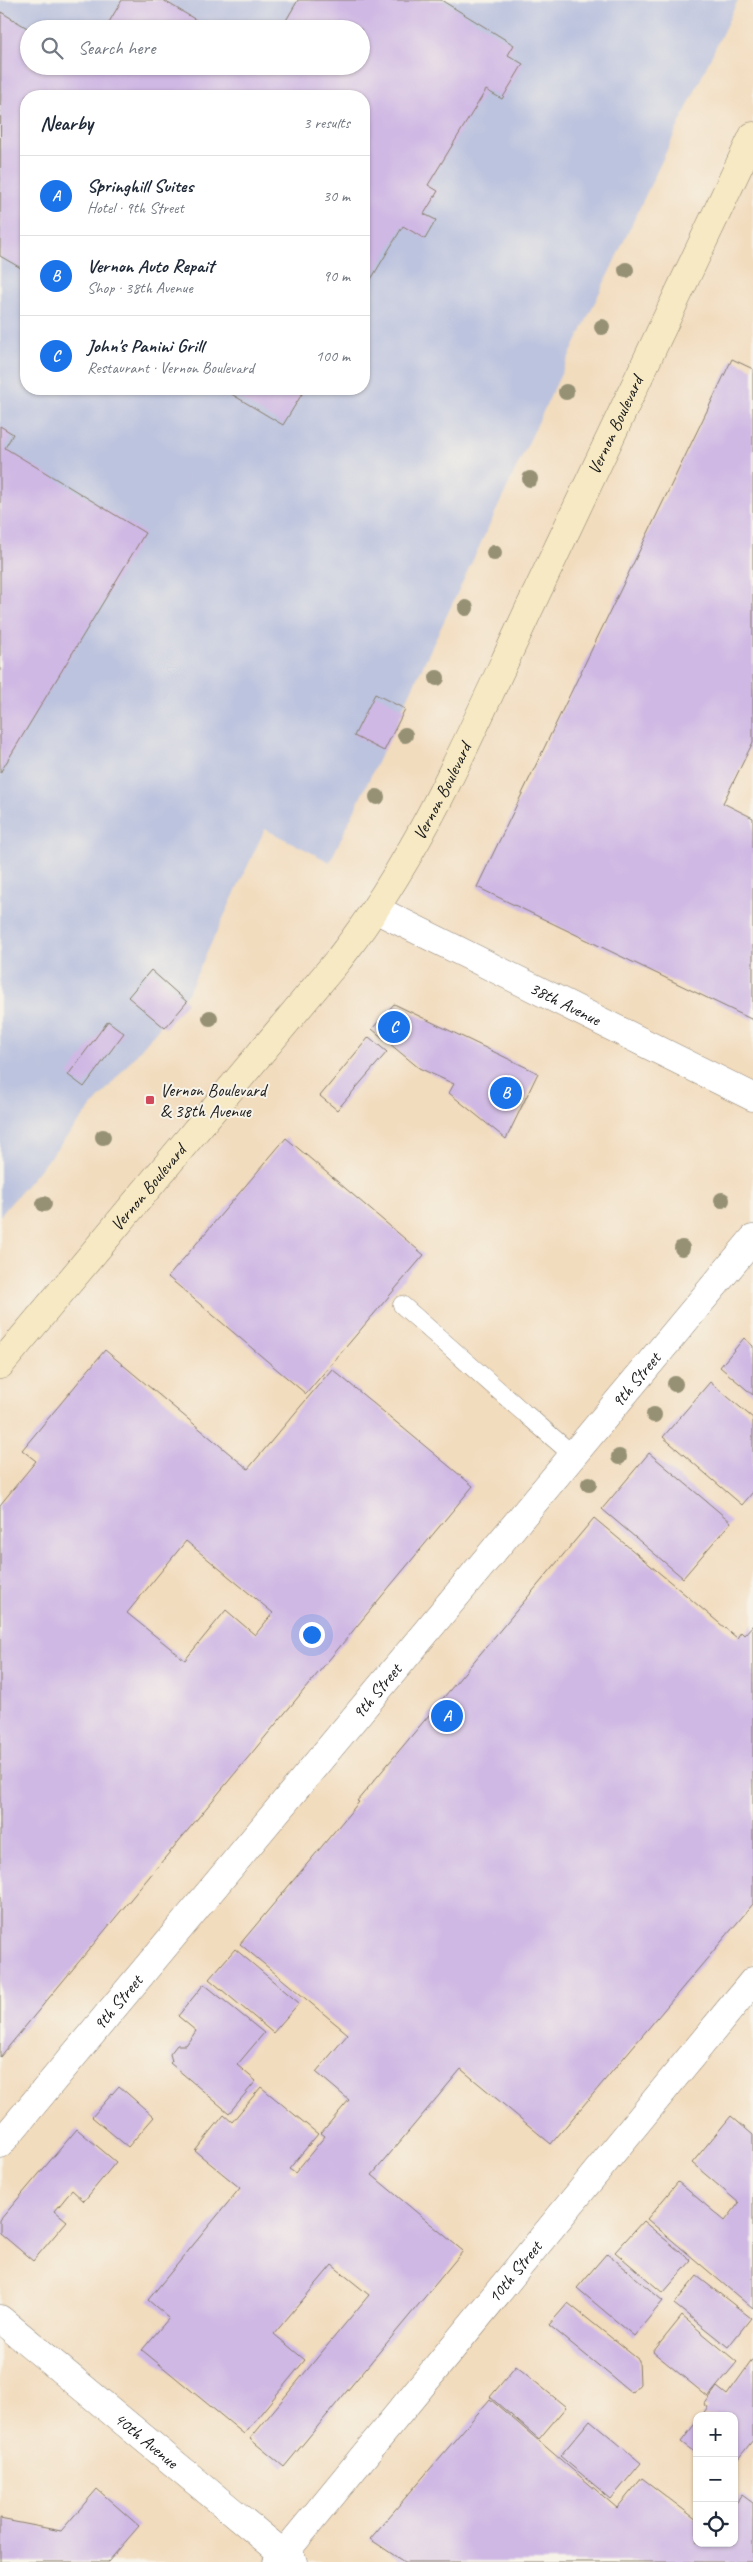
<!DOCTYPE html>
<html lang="en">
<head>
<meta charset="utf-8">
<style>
  body { margin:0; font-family:Caveat,sans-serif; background:#f2f2f3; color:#1f2937 }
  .controls { position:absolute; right:15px; bottom:15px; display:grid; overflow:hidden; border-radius:10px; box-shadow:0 1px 4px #0004 }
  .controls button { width:45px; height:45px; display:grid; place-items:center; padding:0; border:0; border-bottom:1px solid #e0e1e3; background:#fff; color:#1f2937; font:25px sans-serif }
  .you { position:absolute; left:311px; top:1634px; width:18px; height:18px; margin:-12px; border:4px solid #fff; border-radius:50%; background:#1a73e8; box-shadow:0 0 0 8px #1a73e833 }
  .badge { display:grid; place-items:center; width:32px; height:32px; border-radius:50%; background:#1a73e8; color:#fff; font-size:16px; font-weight:700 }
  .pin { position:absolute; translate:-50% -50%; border:2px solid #fff; box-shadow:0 1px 5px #0006 }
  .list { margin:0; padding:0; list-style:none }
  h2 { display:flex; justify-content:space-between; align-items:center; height:65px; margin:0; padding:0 20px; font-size:21px }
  h2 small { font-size:16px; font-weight:400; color:#747a83 }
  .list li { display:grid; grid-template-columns:32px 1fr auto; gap:15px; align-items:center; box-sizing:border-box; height:80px; padding:0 20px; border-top:1px solid #e0e1e3 }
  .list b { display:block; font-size:19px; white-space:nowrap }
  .list p { margin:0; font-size:16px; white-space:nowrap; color:#747a83 }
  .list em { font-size:16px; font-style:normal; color:#747a83 }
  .icon { flex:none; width:28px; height:28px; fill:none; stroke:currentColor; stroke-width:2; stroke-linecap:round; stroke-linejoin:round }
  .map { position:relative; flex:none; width:753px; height:2562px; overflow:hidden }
  .search { position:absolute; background:#fff; box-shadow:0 1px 4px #0004; left:20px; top:20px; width:350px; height:55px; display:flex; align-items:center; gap:12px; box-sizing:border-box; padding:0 18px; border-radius:28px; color:#747a83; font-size:19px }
  .panel { position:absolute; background:#fff; box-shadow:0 1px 4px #0004; left:20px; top:90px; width:350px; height:305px; border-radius:20px }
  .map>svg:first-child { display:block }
  .industrial { fill:#bcc3de; fill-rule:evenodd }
  .building { fill:#cfb8e4; fill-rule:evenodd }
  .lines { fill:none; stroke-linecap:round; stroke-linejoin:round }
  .lane-casing { stroke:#877c6d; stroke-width:19 }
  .street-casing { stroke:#877c6d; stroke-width:29 }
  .secondary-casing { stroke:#877c6d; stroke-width:29 }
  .lane { stroke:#fff; stroke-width:18 }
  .street { stroke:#fff; stroke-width:28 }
  .secondary { stroke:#f6e9c3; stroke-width:28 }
  .tree { fill:#969175 }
  .poi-dot { fill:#d1495b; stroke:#f7f3e8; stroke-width:2 }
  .labels { text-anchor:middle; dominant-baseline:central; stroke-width:4; stroke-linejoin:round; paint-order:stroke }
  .street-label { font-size:18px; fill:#1c1c1c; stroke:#f7f3e8 }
  .poi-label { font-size:18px; fill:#1c1c1c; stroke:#f7f3e8; text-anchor:start }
</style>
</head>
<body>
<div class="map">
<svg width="753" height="2562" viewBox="0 0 753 2562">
  <rect width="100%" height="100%" fill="#f7f3e8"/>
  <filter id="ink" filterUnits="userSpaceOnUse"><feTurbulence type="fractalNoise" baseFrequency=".02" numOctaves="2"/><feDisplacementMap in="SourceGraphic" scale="10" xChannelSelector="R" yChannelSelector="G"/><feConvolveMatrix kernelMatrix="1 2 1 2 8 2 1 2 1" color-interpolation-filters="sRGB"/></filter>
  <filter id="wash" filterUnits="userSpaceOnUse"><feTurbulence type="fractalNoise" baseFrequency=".0096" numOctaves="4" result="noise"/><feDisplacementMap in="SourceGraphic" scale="20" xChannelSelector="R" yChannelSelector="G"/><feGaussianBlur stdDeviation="1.12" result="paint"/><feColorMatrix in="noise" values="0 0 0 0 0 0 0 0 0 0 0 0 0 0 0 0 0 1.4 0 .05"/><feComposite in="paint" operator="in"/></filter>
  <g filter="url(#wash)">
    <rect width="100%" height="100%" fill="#f2dcbe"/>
    <path class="industrial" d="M0,0H738L330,862L265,829L188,993L0,1216ZM29,29H361V66H29ZM26,96H364V389H26Z"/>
    <g id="blocks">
      <path class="building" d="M122,0H163L211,29H105Z
        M298,0H441L514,45L508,55L523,64L502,99L486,90L428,185L438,191L424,214L436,220L425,239L403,226L364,291V96H26V271L0,256L1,12L29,29V66H361V29H281Z
        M732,359L753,369V742L723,803L753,818V1020L477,887Z
        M223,389H305L283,425Z
        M0,426L13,434L5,448L145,533L0,773Z
        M375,694L405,709L384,751L354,736Z
        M151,970L187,1002L165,1028L128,997Z
        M394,1004L538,1073L506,1139L449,1093L454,1084L419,1068L372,1029Z
        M108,1021L124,1033L84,1087L68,1075Z
        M369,1037L387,1052L337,1110L320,1096Z
        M286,1138L424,1255L306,1394L168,1277Z
        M744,1338L753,1346V1395L720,1367Z
        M105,1350L248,1469L332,1369L473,1486L0,2057V1505L36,1461L22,1450ZM186,1541L273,1613L255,1635L226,1610L185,1660L127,1613Z
        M710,1382L753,1418V1492L742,1505L663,1437Z
        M649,1453L731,1522L683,1578L602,1509Z
        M594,1518L737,1638L741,1632L744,1635L753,1625V1904L551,2144L461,2069L372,2175L463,2251L284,2467L250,2439L369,2295L332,2265L274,2334L305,2360L244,2434L142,2350L169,2318L148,2300L240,2188L195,2151L224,2115L232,2122L261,2087L318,2134L289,2169L295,2173L325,2136L321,2133L349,2100L316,2072L348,2034L240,1944L359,1802L357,1801Z
        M235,1949L299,2003L273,2033L209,1979Z
        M204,1984L264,2033L237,2065L256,2081L229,2113L170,2063L172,2061L170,2054L177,2045H186L196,2031L178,2016Z
        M119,2086L154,2117L128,2147L92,2117Z
        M731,2116L753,2135V2309L647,2219L678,2182L725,2221L739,2203L692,2163Z
        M77,2129L116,2162L84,2201L72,2190L55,2211L67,2221L33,2261L0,2233V2220Z
        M643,2221L691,2261L663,2293L615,2252Z
        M607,2253L663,2301L634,2336L577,2288Z
        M697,2276L751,2318L728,2347L674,2304Z
        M568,2303L639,2360L640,2384L632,2393L549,2325Z
        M682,2316L737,2362L708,2397L653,2352Z
        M753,2359V2440L734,2464V2416H701L708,2407L704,2405L717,2387L727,2395Z
        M516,2366L566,2407L539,2439L490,2397Z
        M490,2399L617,2508L642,2478L697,2520V2543H734V2506L742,2495L753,2503V2562H404L370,2539Z
        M590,2420L641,2463L611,2499L560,2456Z
        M697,2421V2454L681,2442Z
        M97,2489L139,2526L108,2562H0V2519L61,2531Z"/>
    </g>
  </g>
  <g filter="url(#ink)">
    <use href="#blocks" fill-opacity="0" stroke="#877c6d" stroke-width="1"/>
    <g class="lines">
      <g class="lane-casing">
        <path id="lane" d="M402,1305L523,1412
          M527,1415L574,1456"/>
      </g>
      <g class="street-casing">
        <g id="street">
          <path id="s1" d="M377,910L753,1097"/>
          <path id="s2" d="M0,2144L753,1239"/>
          <path id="s3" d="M0,2319L293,2562"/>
          <path id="s4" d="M277,2562L753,1981"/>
        </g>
      </g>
      <g class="secondary-casing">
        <g id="secondary">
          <path id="s5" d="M0,1365L339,959C421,854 472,730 529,609C603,451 677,293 753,136"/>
        </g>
      </g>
      <use href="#lane" class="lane"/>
      <use href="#street" class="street"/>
      <use href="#secondary" class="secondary"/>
    </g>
    <g class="tree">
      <circle cx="626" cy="270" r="8"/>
      <circle cx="602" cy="327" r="8"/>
      <circle cx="566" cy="392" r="8"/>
      <circle cx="530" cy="479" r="8"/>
      <circle cx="494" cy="553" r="8"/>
      <circle cx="466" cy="608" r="8"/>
      <circle cx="437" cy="678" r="8"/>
      <circle cx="405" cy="735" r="8"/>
      <circle cx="377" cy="797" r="8"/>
      <circle cx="210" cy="1018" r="8"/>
      <circle cx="103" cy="1137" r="8"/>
      <circle cx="722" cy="1200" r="8"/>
      <circle cx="44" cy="1204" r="8"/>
      <circle cx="682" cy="1248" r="8"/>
      <circle cx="675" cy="1384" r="8"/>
      <circle cx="654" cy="1415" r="8"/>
      <circle cx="619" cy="1457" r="8"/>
      <circle cx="589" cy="1484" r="8"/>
    </g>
  </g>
  <rect class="poi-dot" x="145" y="1095" width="10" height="10" rx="2.5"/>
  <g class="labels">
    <g class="street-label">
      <text stroke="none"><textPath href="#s5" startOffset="1131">Vernon Boulevard</textPath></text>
      <text stroke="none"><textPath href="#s5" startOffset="726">Vernon Boulevard</textPath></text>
      <text stroke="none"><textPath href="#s1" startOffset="210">38th Avenue</textPath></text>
      <text stroke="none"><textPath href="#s5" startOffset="231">Vernon Boulevard</textPath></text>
      <text stroke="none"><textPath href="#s2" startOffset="994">9th Street</textPath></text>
      <text stroke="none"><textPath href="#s2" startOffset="589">9th Street</textPath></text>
      <text stroke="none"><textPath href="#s2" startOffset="184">9th Street</textPath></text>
      <text stroke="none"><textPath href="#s4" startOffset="375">10th Street</textPath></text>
      <text stroke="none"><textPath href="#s3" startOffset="190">40th Avenue</textPath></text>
    </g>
    <g class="poi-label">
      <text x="160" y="1090">Vernon Boulevard<tspan x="160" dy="21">&amp; 38th Avenue</tspan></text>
    </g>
  </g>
</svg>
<div class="controls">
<button>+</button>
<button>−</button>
<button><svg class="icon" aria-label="locate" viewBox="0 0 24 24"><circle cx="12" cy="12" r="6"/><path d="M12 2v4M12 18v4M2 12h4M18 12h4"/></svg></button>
</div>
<div class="you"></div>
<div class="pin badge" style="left:447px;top:1716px">A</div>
<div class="pin badge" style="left:506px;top:1093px">B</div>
<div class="pin badge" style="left:394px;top:1027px">C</div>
<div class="search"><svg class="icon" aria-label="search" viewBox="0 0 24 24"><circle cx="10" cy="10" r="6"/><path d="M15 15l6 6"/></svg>Search here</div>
<section class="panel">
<h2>Nearby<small>3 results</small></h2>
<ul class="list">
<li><span class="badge">A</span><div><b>Springhill Suites</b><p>Hotel · 9th Street</p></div><em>30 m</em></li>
<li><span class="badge">B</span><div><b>Vernon Auto Repait</b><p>Shop · 38th Avenue</p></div><em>90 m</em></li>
<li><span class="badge">C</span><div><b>John's Panini Grill</b><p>Restaurant · Vernon Boulevard</p></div><em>100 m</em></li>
</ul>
</section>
</div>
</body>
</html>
